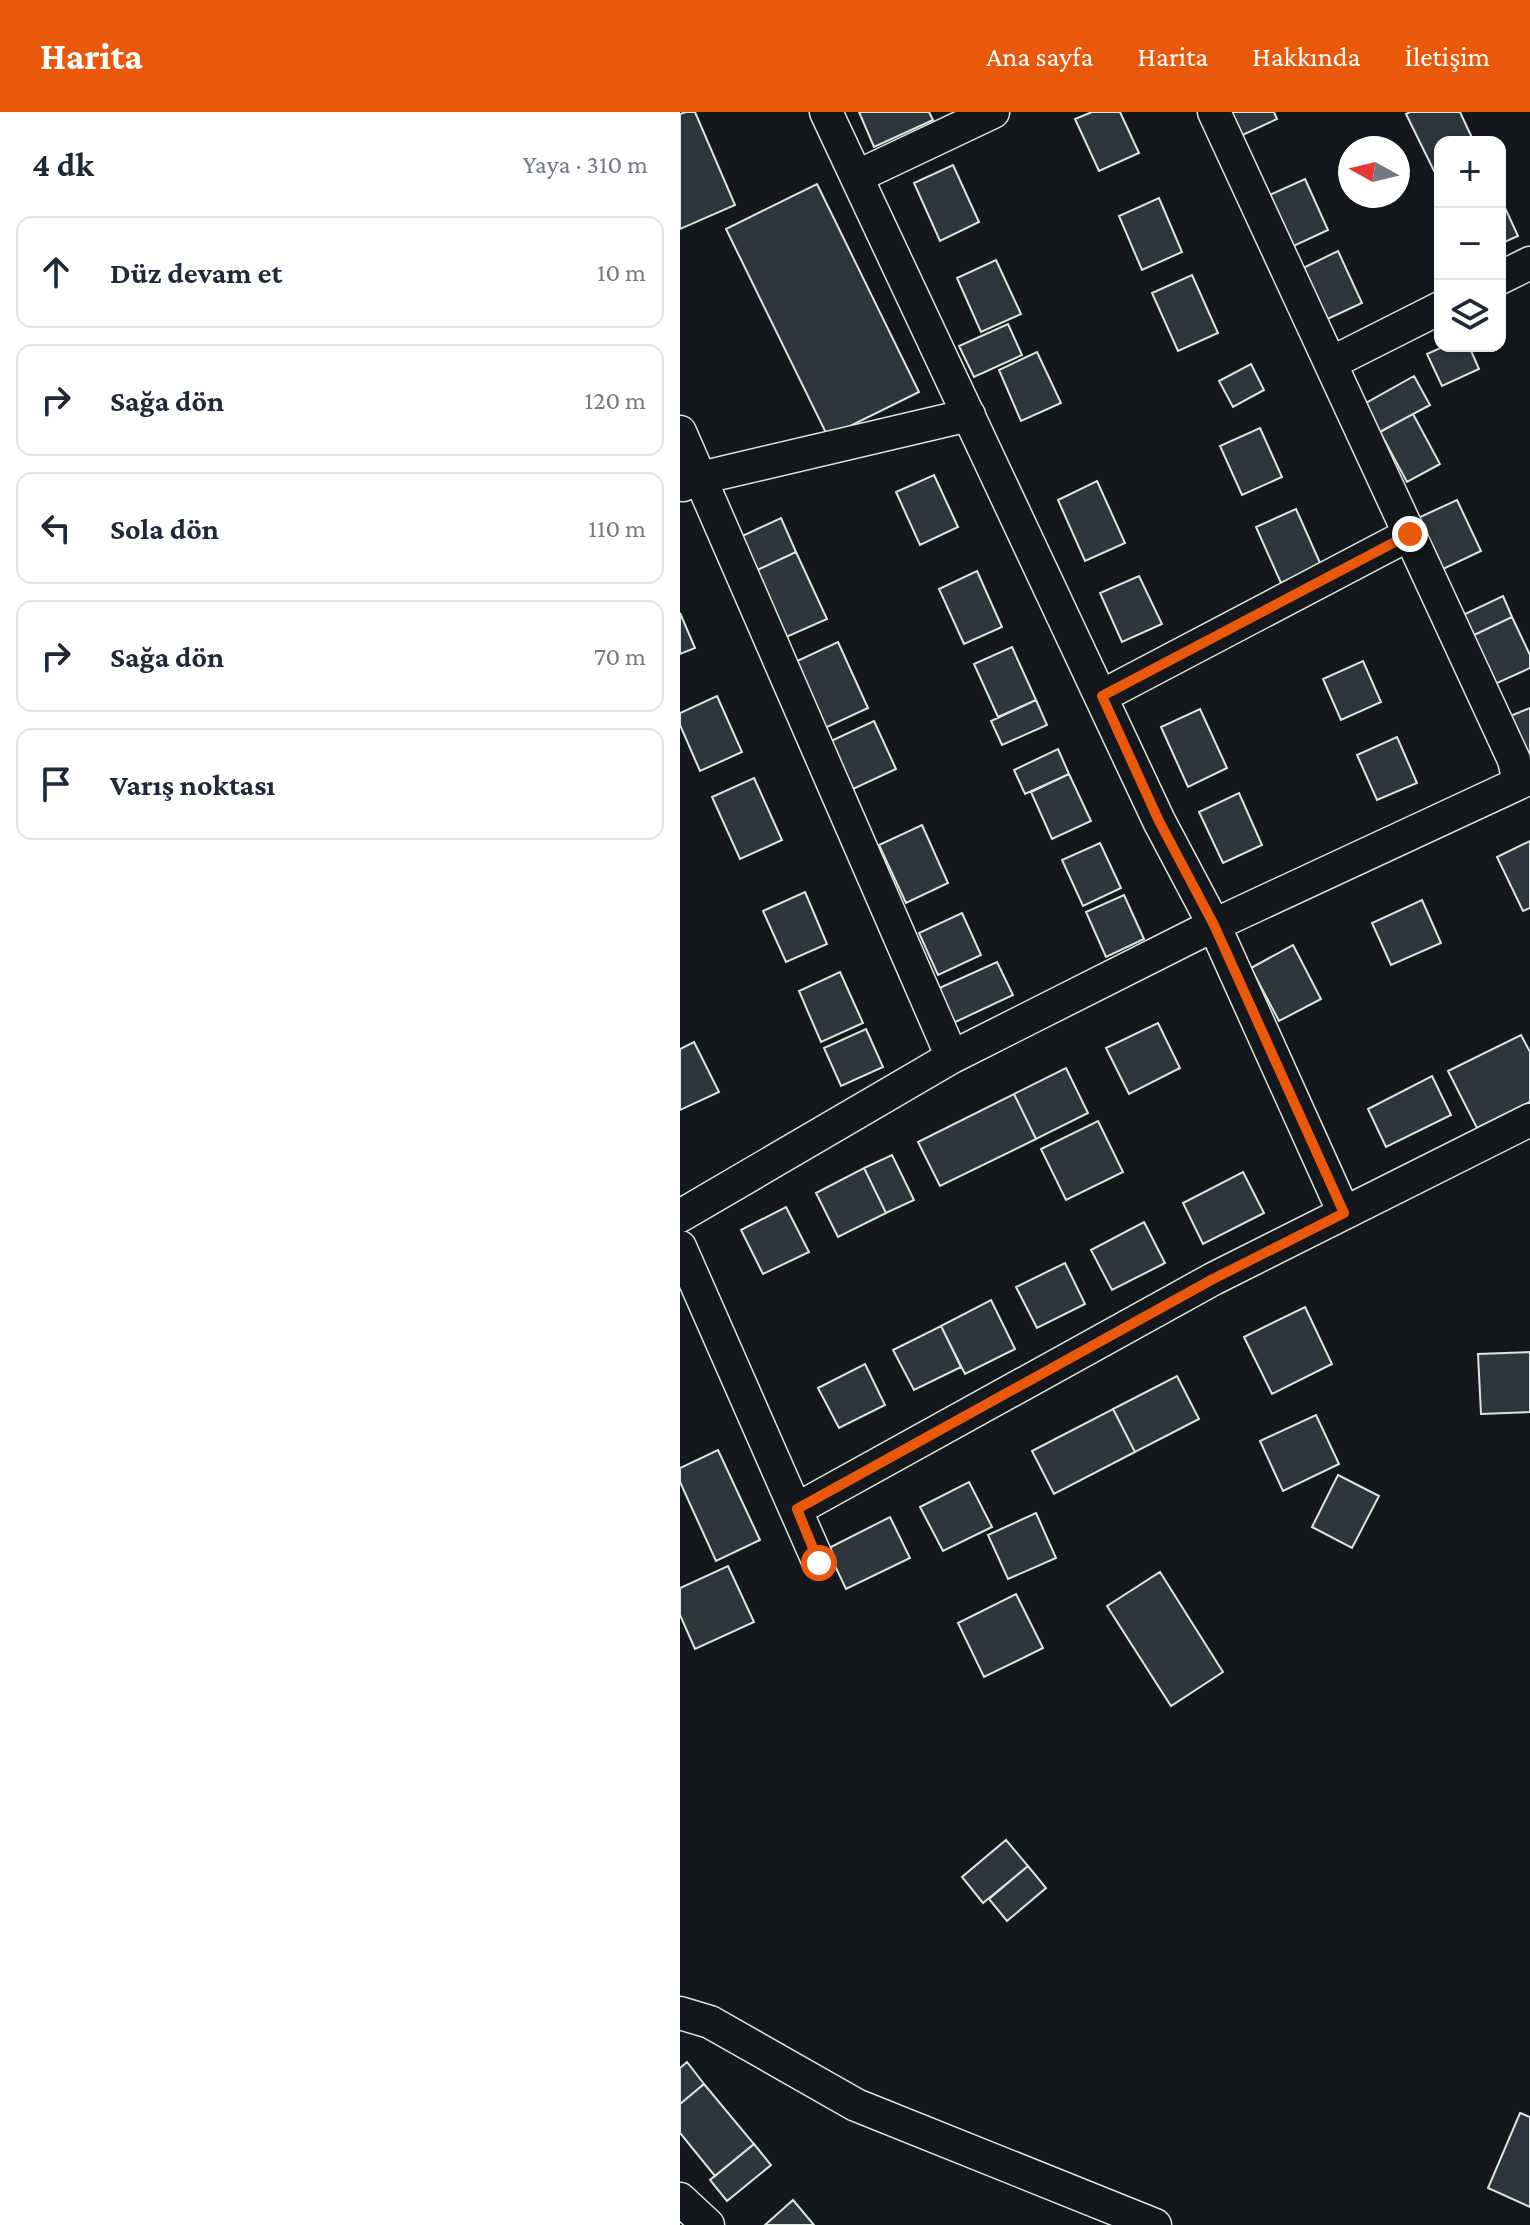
<!DOCTYPE html>
<html lang="tr">
<head>
<meta charset="utf-8">
<style>
  body { margin:0; font-family:"Crimson Pro",serif; background:#f6f6f7; color:#1f2937 }
  .controls { position:absolute; right:24px; top:24px; display:grid; overflow:hidden; border-radius:16px; box-shadow:0 2px 6px #0004 }
  .controls button { width:72px; height:72px; display:grid; place-items:center; padding:0; border:0; border-bottom:2px solid #e0e1e3; background:#fff; color:#1f2937; font:40px sans-serif }
  .compass { position:absolute; left:658px; top:24px; width:72px; height:72px; border-radius:50%; background:#fff; box-shadow:0 2px 6px #0004; rotate:278deg }
  .stop { position:absolute; width:24px; height:24px; margin:-18px; border:6px solid #ea580c; border-radius:50%; background:#fff }
  .stop.end { background:#ea580c; border-color:#fff; box-shadow:0 2px 8px #0008 }
  .list { margin:0; padding:0; list-style:none }
  h2 { display:flex; justify-content:space-between; align-items:center; height:104px; margin:0; padding:0 32px; font-size:34px }
  h2 small { font-size:26px; font-weight:400; color:#747a83 }
  .list li { display:grid; grid-template-columns:52px 1fr auto; gap:24px; align-items:center; box-sizing:border-box; height:112px; margin:0 16px 16px; padding:0 16px; border:2px solid #e0e1e3; border-radius:16px }
  .list b { display:block; font-size:30px; white-space:nowrap }
  .list em { font-size:26px; font-style:normal; color:#747a83 }
  .icon { flex:none; width:44px; height:44px; fill:none; stroke:currentColor; stroke-width:2; stroke-linecap:round; stroke-linejoin:round }
  .map { position:relative; flex:none; width:850px; height:2113px; overflow:hidden }
  header { display:flex; align-items:center; gap:48px; box-sizing:border-box; height:112px; padding:0 40px; background:#ea580c; color:#fff }
  header strong { font-size:38px }
  nav { display:flex; gap:44px; margin-inline-start:auto; font-size:28px }
  main { display:flex }
  aside { flex:1; background:#fff }
  .map>svg:first-child { display:block }
  .building { fill:#2c363c; stroke:#d8e6dc; stroke-width:2 }
  .lines { fill:none; stroke-linecap:round; stroke-linejoin:round }
  .minor-casing { stroke:#d8e6dc; stroke-width:35 }
  .minor { stroke:#14181c; stroke-width:32 }
  .route { stroke:#ea580c; stroke-width:10 }
</style>
</head>
<body>
<header>
<strong>Harita</strong>
<nav><a>Ana sayfa</a><a>Harita</a><a>Hakkında</a><a>İletişim</a></nav>
</header>
<main>
<aside>
<h2>4 dk<small>Yaya · 310 m</small></h2>
<ul class="list">
<li><svg class="icon" aria-label="ahead" viewBox="0 0 24 24"><path d="M12 20V5M6 11l6-6 6 6"/></svg><div><b>Düz devam et</b></div><em>10 m</em></li>
<li><svg class="icon" aria-label="right" viewBox="0 0 24 24"><path d="M7 20v-9h11M14 6l5 5-5 5"/></svg><div><b>Sağa dön</b></div><em>120 m</em></li>
<li><svg class="icon" aria-label="left" viewBox="0 0 24 24"><path d="M17 20v-9H6M10 6l-5 5 5 5"/></svg><div><b>Sola dön</b></div><em>110 m</em></li>
<li><svg class="icon" aria-label="right" viewBox="0 0 24 24"><path d="M7 20v-9h11M14 6l5 5-5 5"/></svg><div><b>Sağa dön</b></div><em>70 m</em></li>
<li><svg class="icon" aria-label="arrive" viewBox="0 0 24 24"><path d="M6 21V4h12l-3 4 3 4H6"/></svg><div><b>Varış noktası</b></div></li>
</ul>
</aside>
<div class="map">
<svg width="850" height="2113" viewBox="0 0 850 2113">
  <rect width="100%" height="100%" fill="#14181c"/>
  <path class="building" d="M6,0H15L55,93L0,117V2Z
    M179,0H249L253,8L194,35Z
    M412,0H440L459,41L419,59L395,7Z
    M541,0H594L597,7L554,27Z
    M730,0H780L794,30H760V56L754,59L726,2Z
    M273,53L299,110L260,129L234,71Z
    M625,67L648,118L605,138L581,87Z
    M137,72L239,280L148,325L46,117Z
    M820,85L838,124L820,132Z
    M479,86L502,140L462,158L439,104Z
    M658,139L682,191L639,211L615,160Z
    M316,148L341,202L301,220L277,166Z
    M512,163L538,221L498,239L472,181Z
    M328,212L342,243L294,265L279,234Z
    M765,234H789L799,257L762,274L747,242Z
    M357,240L381,291L341,309L319,258Z
    M571,252L584,278L553,295L539,269Z
    M734,264L750,293L694,323L679,295Z
    M733,302L760,352L727,370L700,320Z
    M580,316L602,365L562,383L540,334Z
    M254,363L278,415L240,433L216,380Z
    M417,369L445,431L405,449L378,388Z
    M777,388L801,439L761,458L738,406Z
    M616,397L641,453L601,471L576,415Z
    M101,406L116,440L73,460L58,426Z
    M116,440L147,507L104,526L73,460Z
    M297,459L322,515L284,532L259,477Z
    M459,464L482,512L442,530L420,481Z
    M823,484L832,505L792,524L783,503Z
    M0,501L15,536L0,542Z
    M832,505L850,543V556L815,572L792,524Z
    M158,530L188,596L145,616L115,550Z
    M332,535L356,588L318,605L294,552Z
    M683,549L701,590L661,608L643,567Z
    M37,584L62,640L20,659L0,613V601Z
    M356,588L367,613L322,633L311,609Z
    M850,596V643L848,644L830,604Z
    M520,597L547,656L508,675L481,615Z
    M194,609L216,657L173,677L151,629Z
    M717,625L737,671L697,688L677,643Z
    M378,637L389,662L345,682L334,658Z
    M389,662L411,709L372,727L351,680Z
    M74,666L102,728L60,747L32,685Z
    M559,681L582,733L543,751L519,700Z
    M242,713L268,771L226,791L199,733Z
    M850,729V796L843,799L817,745Z
    M420,731L441,776L403,794L382,748Z
    M125,780L147,832L106,850L83,799Z
    M444,783L464,827L426,845L406,800Z
    M742,788L761,831L711,853L692,811Z
    M282,801L301,843L258,863L239,821Z
    M613,833L641,887L599,909L571,856Z
    M317,850L333,883L271,912L255,878Z
    M160,860L183,911L141,930L119,879Z
    M478,911L500,956L449,982L426,936Z
    M186,917L203,955L161,974L144,936Z
    M841,923L850,940V990L797,1016L768,959Z
    M14,930L39,980L0,998V937Z
    M386,956L408,1001L356,1027L334,982Z
    M752,964L771,1003L706,1035L688,997Z
    M334,982L356,1027L260,1074L238,1030Z
    M418,1009L443,1060L386,1088L361,1037Z
    M212,1043L234,1088L206,1101L184,1056Z
    M184,1056L206,1101L158,1125L136,1081Z
    M563,1060L584,1101L523,1132L503,1091Z
    M106,1095L129,1140L83,1162L61,1118Z
    M464,1110L485,1151L432,1178L411,1138Z
    M385,1151L405,1192L357,1216L336,1175Z
    M311,1188L335,1237L285,1262L261,1214Z
    M625,1195L652,1252L592,1282L564,1225Z
    M261,1214L281,1255L234,1278L213,1238Z
    M850,1240V1300L801,1302L798,1242Z
    M185,1252L205,1293L159,1316L138,1276Z
    M497,1264L519,1307L455,1340L433,1297Z
    M433,1297L455,1340L374,1382L352,1339Z
    M636,1303L659,1352L603,1379L580,1329Z
    M38,1338L80,1428L36,1449L0,1370V1356Z
    M658,1363L699,1384L672,1436L632,1415Z
    M289,1370L312,1415L263,1439L240,1395Z
    M356,1401L376,1446L328,1467L308,1423Z
    M210,1405L230,1446L166,1477L147,1437Z
    M48,1454L74,1510L15,1537L0,1503V1476Z
    M480,1460L543,1560L491,1594L427,1494Z
    M336,1482L363,1536L304,1565L278,1511Z
    M326,1728L348,1754L303,1791L282,1765Z
    M348,1754L366,1776L327,1809L309,1787Z
    M7,1950L24,1972L0,1992V1956Z
    M24,1972L74,2032L35,2064L0,2021V1992Z
    M840,2001L850,2005V2095L808,2076Z
    M74,2032L91,2053L47,2089L30,2068Z
    M113,2088L134,2113H85Z"/>
  <g class="lines">
    <g class="minor-casing">
      <path id="minor" d="M146,0L479,709L534,813L664,1101
        M534,0L834,648L839,670
        M178,64L313,0
        M820,166L850,151
        M651,251L760,196
        M0,320L272,945
        M3,373L20,366L289,303
        M422,584L730,422
        M0,1104L272,945L534,813L850,666
        M0,1135L139,1451
        M117,1397L533,1167L850,1008
        M0,1901L30,1910L176,1993L475,2113
        M0,2087L28,2113"/>
    </g>
    <use href="#minor" class="minor"/>
  </g>
  <g class="lines">
    <path class="route" d="M139,1451L117,1397L533,1167L664,1101L534,813L479,709L422,584L730,422"/>
  </g>
</svg>
<div class="controls">
<button>+</button>
<button>−</button>
<button><svg class="icon" aria-label="layers" viewBox="0 0 24 24"><path d="M12 4l9 5-9 5-9-5zM3 14l9 5 9-5"/></svg></button>
</div>
<svg class="compass" viewBox="-18 -18 36 36"><path d="M0-13l5 13h-10z" fill="#e53935"/><path d="M0 13l5-13h-10z" fill="#747a83"/></svg>
<div class="stop" style="left:139px;top:1451px"></div>
<div class="stop end" style="left:730px;top:422px"></div>
</div>
</main>
</body>
</html>
